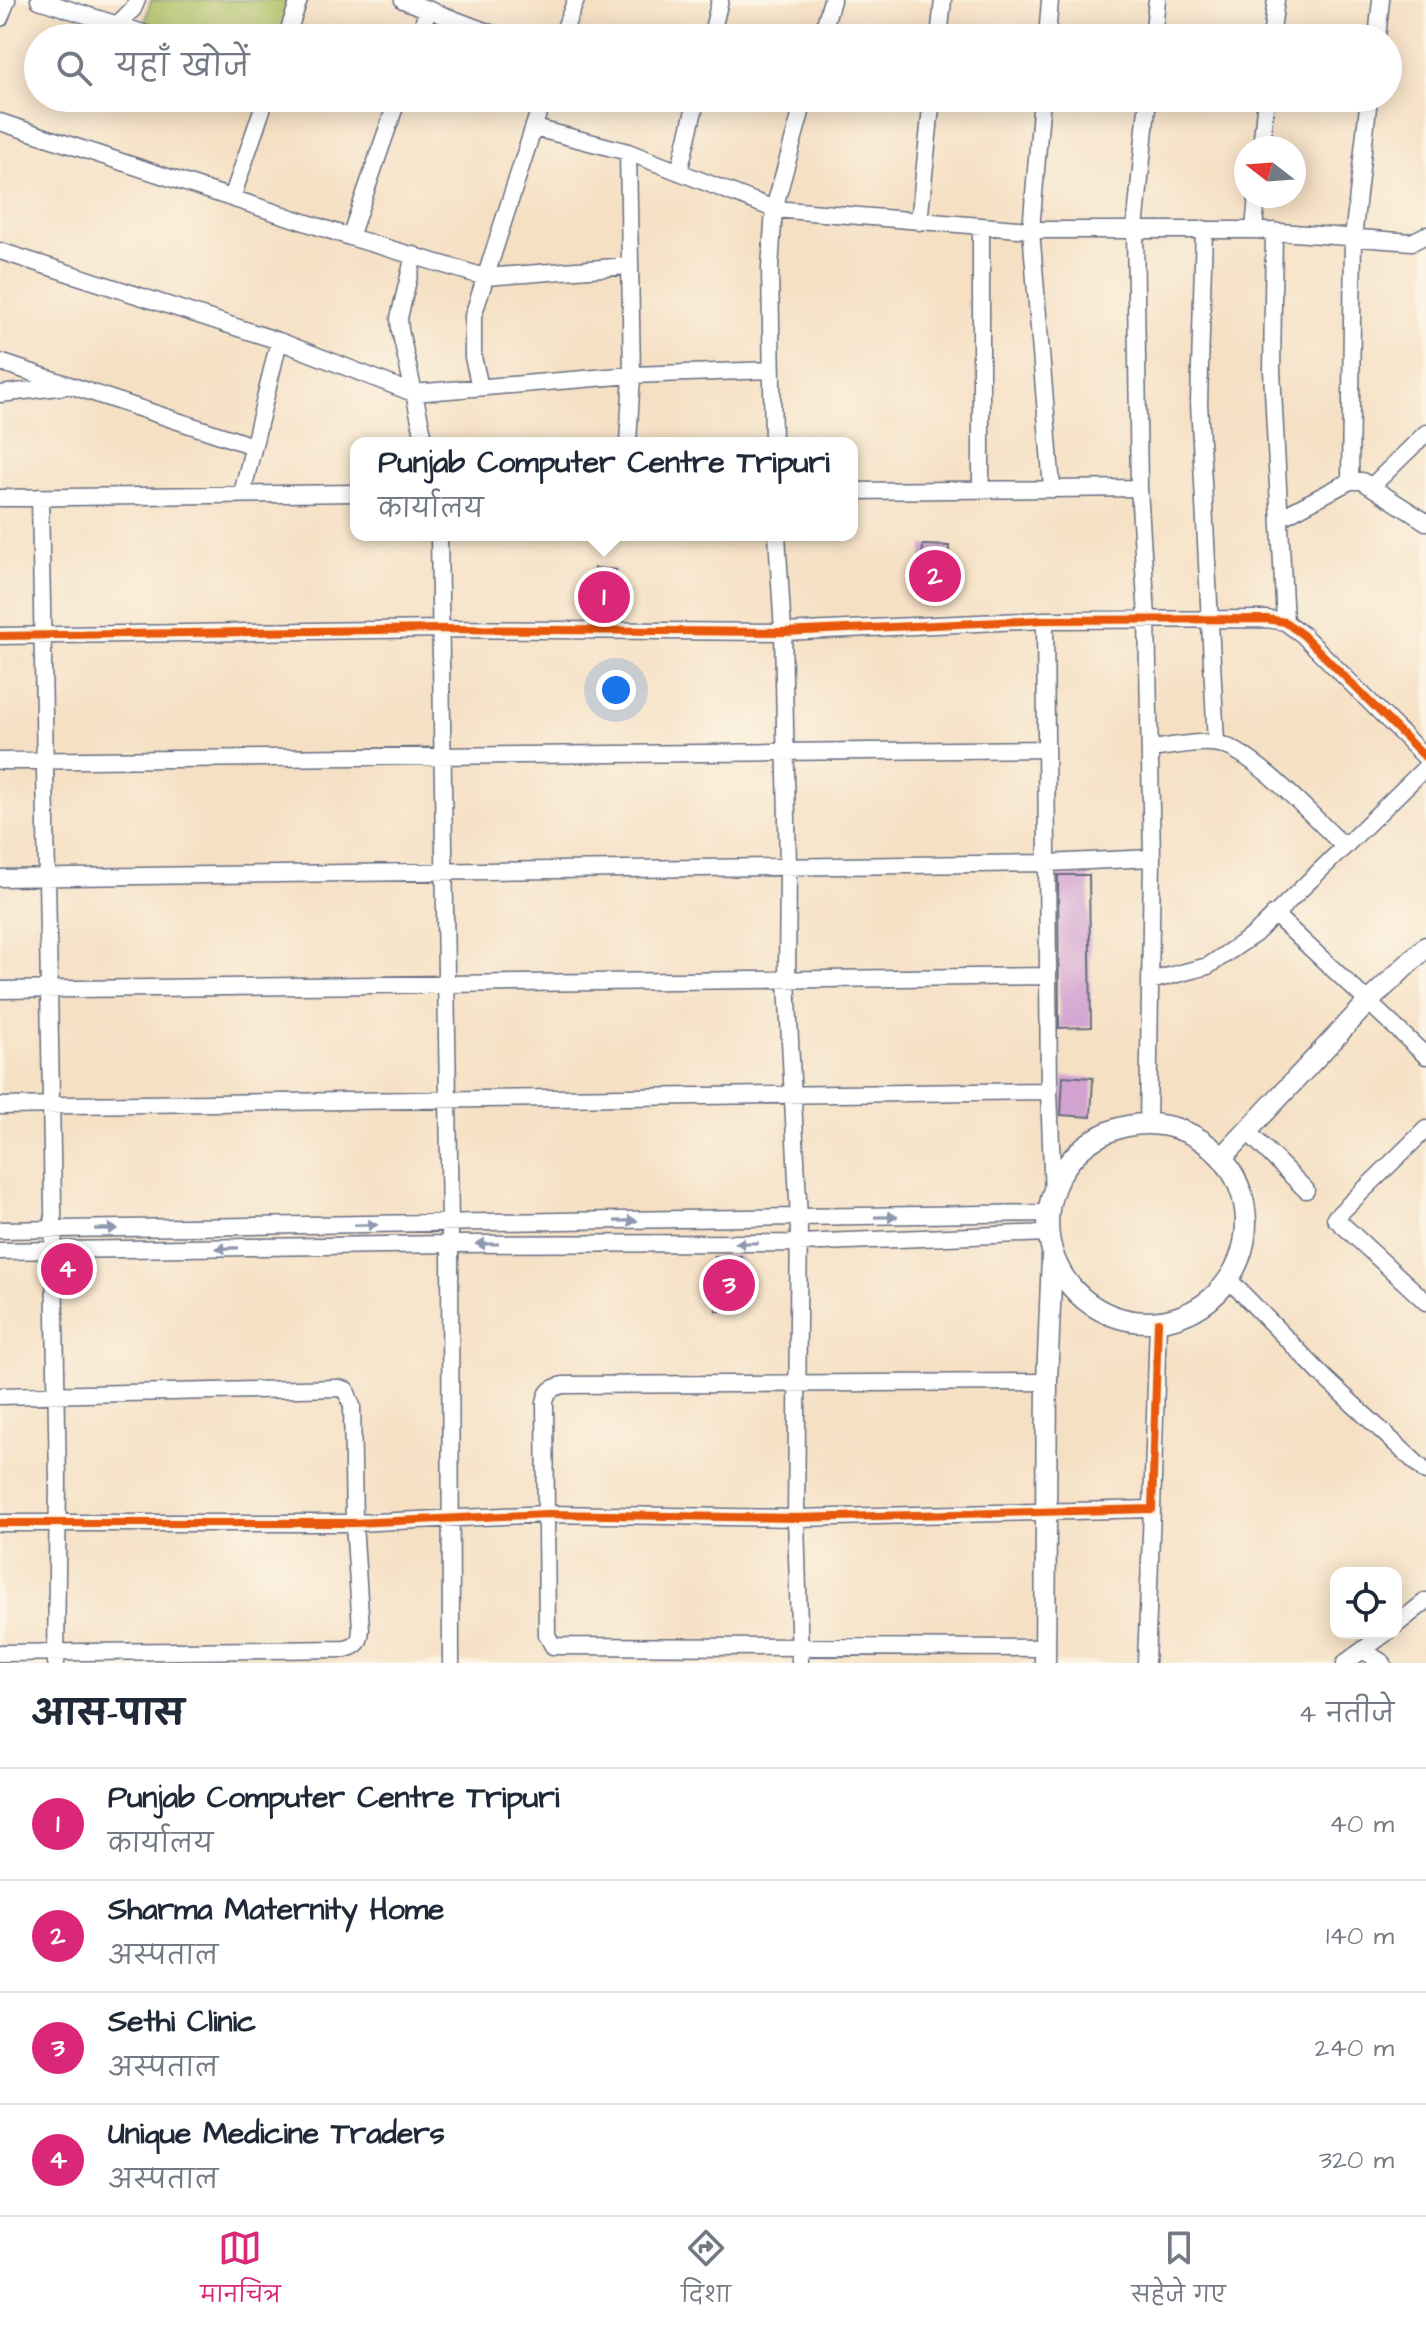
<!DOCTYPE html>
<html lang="hi">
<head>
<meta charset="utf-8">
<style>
  body { margin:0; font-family:"Architects Daughter","Playpen Sans Deva",sans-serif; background:#f2f2f3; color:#1f2937 }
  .controls { position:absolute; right:24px; bottom:24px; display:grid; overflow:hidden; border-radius:16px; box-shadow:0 4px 20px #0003 }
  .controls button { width:72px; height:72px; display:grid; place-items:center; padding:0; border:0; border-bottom:2px solid #e0e1e3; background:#fff; color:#1f2937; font:40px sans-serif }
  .compass { position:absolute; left:1234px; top:136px; width:72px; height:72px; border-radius:50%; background:#fff; box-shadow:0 4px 20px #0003; rotate:287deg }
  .you { position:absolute; left:616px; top:690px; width:28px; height:28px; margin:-20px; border:6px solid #fff; border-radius:50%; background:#1a73e8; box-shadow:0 0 0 12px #1a73e833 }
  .badge { display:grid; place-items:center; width:52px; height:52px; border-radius:50%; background:#db2777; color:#fff; font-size:26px; font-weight:700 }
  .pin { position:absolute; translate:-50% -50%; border:4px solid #fff; box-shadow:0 2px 8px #0006 }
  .popup { position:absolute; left:350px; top:437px; width:508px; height:104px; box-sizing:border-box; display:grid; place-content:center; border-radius:16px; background:#fff; filter:drop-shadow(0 2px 6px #0005); font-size:26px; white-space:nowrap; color:#747a83 }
  .popup b { font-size:30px; color:#1f2937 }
  .popup::after { content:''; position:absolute; left:50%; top:100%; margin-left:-16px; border:16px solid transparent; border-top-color:#fff }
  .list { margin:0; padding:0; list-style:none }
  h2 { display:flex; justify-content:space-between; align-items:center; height:104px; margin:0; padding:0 32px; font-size:34px }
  h2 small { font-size:26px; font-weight:400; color:#747a83 }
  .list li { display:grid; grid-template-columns:52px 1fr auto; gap:24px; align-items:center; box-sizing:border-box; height:112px; padding:0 32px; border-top:2px solid #e0e1e3 }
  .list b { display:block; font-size:30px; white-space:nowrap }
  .list p { margin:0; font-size:26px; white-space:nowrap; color:#747a83 }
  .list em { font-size:26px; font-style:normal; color:#747a83 }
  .icon { flex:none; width:44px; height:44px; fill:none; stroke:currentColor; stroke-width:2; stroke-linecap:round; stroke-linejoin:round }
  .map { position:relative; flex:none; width:1426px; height:1663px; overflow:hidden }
  .search { position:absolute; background:#fff; box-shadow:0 4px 20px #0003; left:24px; right:24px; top:24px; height:88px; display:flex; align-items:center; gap:20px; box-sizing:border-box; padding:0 28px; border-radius:44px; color:#747a83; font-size:30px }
  .sheet { height:552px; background:#fff }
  nav { display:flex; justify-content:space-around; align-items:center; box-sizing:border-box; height:112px; border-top:2px solid #e0e1e3; background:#fff; font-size:22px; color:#747a83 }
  nav a { display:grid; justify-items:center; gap:4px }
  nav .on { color:#db2777 }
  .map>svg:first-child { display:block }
  .green { fill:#adbf62; stroke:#647760; stroke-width:2 }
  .building { fill:#d2a2d1 }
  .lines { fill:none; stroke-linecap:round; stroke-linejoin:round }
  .minor-casing { stroke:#676d82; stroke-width:19 }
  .tertiary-casing { stroke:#676d82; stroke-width:23 }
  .minor { stroke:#fff; stroke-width:16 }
  .tertiary { stroke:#fff; stroke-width:20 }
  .cycleway-casing { stroke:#fcf5e5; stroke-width:13 }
  .cycleway { stroke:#e8590c; stroke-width:8 }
  .oneway { fill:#8d97ae }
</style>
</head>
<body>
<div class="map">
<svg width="1426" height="1663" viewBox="0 0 1426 1663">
  <rect width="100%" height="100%" fill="#fcf5e5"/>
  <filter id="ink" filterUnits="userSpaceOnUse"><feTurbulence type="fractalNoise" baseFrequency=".0125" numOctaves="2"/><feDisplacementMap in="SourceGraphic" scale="16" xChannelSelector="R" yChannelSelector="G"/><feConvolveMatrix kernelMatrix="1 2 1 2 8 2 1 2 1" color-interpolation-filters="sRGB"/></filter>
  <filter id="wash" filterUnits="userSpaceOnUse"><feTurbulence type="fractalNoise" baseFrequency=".006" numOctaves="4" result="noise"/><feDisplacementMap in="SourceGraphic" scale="32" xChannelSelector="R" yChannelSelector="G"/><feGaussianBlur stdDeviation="1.8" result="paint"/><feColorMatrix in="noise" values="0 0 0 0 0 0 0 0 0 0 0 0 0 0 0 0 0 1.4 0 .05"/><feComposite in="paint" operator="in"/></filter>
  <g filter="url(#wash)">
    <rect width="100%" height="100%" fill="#f5e0c4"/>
    <path class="green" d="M151,0H299L286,38H141Z"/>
    <g id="blocks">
      <path class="building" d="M923,545L949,546L946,601L920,599Z
        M594,568L616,570L615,620L592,619Z
        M1058,875H1089L1091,1027L1059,1028Z
        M1063,1076L1093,1078L1091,1117L1061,1115Z
        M715,1256H741L742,1311H716Z"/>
    </g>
  </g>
  <g filter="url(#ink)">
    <use href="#blocks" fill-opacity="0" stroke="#676d82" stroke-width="2"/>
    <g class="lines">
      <g class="minor-casing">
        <path id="minor" d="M39,0L159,38
          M403,0L503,38
          M0,18L7,0
          M119,23L133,9L137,0
          M286,38L299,0
          M418,38L428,9
          M561,38L576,0
          M711,38L720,0
          M821,38L832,0
          M939,38L943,0
          M1047,38L1050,0
          M1153,38L1157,0
          M1271,38L1276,0
          M1377,38L1381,0
          M1042,98L1031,230L1052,488
          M0,122L350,237L485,277L628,266
          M535,128L628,152L774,209L1031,230H1254L1412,242L1426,235
          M1261,148L1266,98
          M628,152L632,375L628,443
          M679,172L697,98
          M232,198L266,98
          M919,222L932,98
          M981,227V488
          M1204,229L1199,402L1216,743
          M1254,230L1257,196
          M1274,231L1272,371L1285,622
          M350,237L398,98
          M0,251L279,341L413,393L632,375L772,370
          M414,255L399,318L400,330L425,443
          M0,362L253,446
          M480,387L473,357V316L543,98
          M0,394L66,386
          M773,443L770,268L774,209L805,98
          M1350,481L1353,238L1369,98
          M1373,485L1426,433
          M1139,488L1135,229L1148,98
          M852,491L1139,488L1147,618L1152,858L1148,1124
          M242,494L279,341
          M40,497L58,1480L56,1663
          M0,498L356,493
          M1280,518L1350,481H1362L1426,522
          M439,535L450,1223L451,1663
          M777,535L783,632L788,867L787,981L799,1219L796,1518L800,1663
          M1045,620L1049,1091
          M0,636L442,629L783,632L1045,620L1267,619L1285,622L1303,635L1426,758
          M1150,749C1171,747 1198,740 1219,744C1253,751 1316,820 1344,846
          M0,761C349,757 698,756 1046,749
          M0,878L1047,863L1152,858
          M1274,914L1426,1056
          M1150,981L1208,966L1255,934L1426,767
          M0,990L1048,976
          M0,1106L1049,1091L1053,1198
          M1426,1129L1335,1218L1426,1302
          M1247,1131L1306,1190
          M0,1230L1049,1213
          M0,1251L449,1244L799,1243L1048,1233
          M1230,1281L1327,1380L1426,1472
          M0,1396L339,1388L346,1390L352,1406L354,1523L361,1629C360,1642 358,1646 345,1649L0,1653
          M0,1523H354L547,1514L796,1518L1152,1509L1158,1322
          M1396,1625L1426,1601
          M1045,1648L553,1646L547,1635L545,1402C547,1390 552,1388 563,1385L1047,1382
          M1364,1651L1383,1663
          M1146,1663L1152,1509
          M1345,1663L1386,1633"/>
      </g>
      <g class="tertiary-casing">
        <path id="tertiary" d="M1048 1223a99 99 0 1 1 198 0a99 99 0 1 1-198 0Z
          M1222,1158L1369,1001L1426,947
          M1045,1663L1047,1382L1052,1256"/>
      </g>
      <use href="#minor" class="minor"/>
      <use href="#tertiary" class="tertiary"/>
      <g class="cycleway-casing">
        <path id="cycleway" d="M0,636L442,629L783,632L1045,620L1267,619L1285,622L1303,635L1426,758
          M0,1523H354L547,1514L796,1518L1152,1509L1158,1322"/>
      </g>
      <use href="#cycleway" class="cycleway"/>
    </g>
    <defs><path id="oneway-solid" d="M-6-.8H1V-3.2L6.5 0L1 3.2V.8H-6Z" transform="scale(2)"/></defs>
    <g class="oneway">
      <use href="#oneway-solid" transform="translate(886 1217) rotate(-1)"/>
      <use href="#oneway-solid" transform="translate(626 1221) rotate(-1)"/>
      <use href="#oneway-solid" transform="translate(366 1225) rotate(-1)"/>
      <use href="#oneway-solid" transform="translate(106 1229) rotate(-1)"/>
      <use href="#oneway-solid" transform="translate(747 1243) rotate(180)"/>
      <use href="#oneway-solid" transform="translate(487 1244) rotate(180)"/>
      <use href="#oneway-solid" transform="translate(227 1248) rotate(179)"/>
    </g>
  </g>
</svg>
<div class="controls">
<button><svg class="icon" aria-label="locate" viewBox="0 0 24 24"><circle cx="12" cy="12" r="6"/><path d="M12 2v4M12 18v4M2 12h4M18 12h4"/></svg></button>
</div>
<svg class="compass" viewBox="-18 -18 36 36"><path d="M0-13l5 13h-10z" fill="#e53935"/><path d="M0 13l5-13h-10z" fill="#747a83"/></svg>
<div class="you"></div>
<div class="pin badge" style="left:604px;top:597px">1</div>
<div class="popup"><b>Punjab Computer Centre Tripuri</b>कार्यालय</div>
<div class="pin badge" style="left:935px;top:576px">2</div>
<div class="pin badge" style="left:729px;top:1285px">3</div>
<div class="pin badge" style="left:67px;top:1269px">4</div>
<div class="search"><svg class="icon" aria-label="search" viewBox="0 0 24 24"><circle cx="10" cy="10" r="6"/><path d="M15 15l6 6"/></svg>यहाँ खोजें</div>
</div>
<section class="sheet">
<h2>आस-पास<small>4 नतीजे</small></h2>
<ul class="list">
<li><span class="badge">1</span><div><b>Punjab Computer Centre Tripuri</b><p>कार्यालय</p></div><em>40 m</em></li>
<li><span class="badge">2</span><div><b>Sharma Maternity Home</b><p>अस्पताल</p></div><em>140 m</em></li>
<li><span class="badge">3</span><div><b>Sethi Clinic</b><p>अस्पताल</p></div><em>240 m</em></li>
<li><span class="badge">4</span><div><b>Unique Medicine Traders</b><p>अस्पताल</p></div><em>320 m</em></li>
</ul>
</section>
<nav>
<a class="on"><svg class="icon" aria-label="map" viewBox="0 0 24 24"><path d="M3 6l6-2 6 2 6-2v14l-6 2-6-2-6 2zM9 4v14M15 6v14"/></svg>मानचित्र</a>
<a><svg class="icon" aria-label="directions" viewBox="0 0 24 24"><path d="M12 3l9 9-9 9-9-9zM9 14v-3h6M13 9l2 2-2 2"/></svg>दिशा</a>
<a><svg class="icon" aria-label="saved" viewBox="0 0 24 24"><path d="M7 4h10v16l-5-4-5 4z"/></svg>सहेजे गए</a>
</nav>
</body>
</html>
